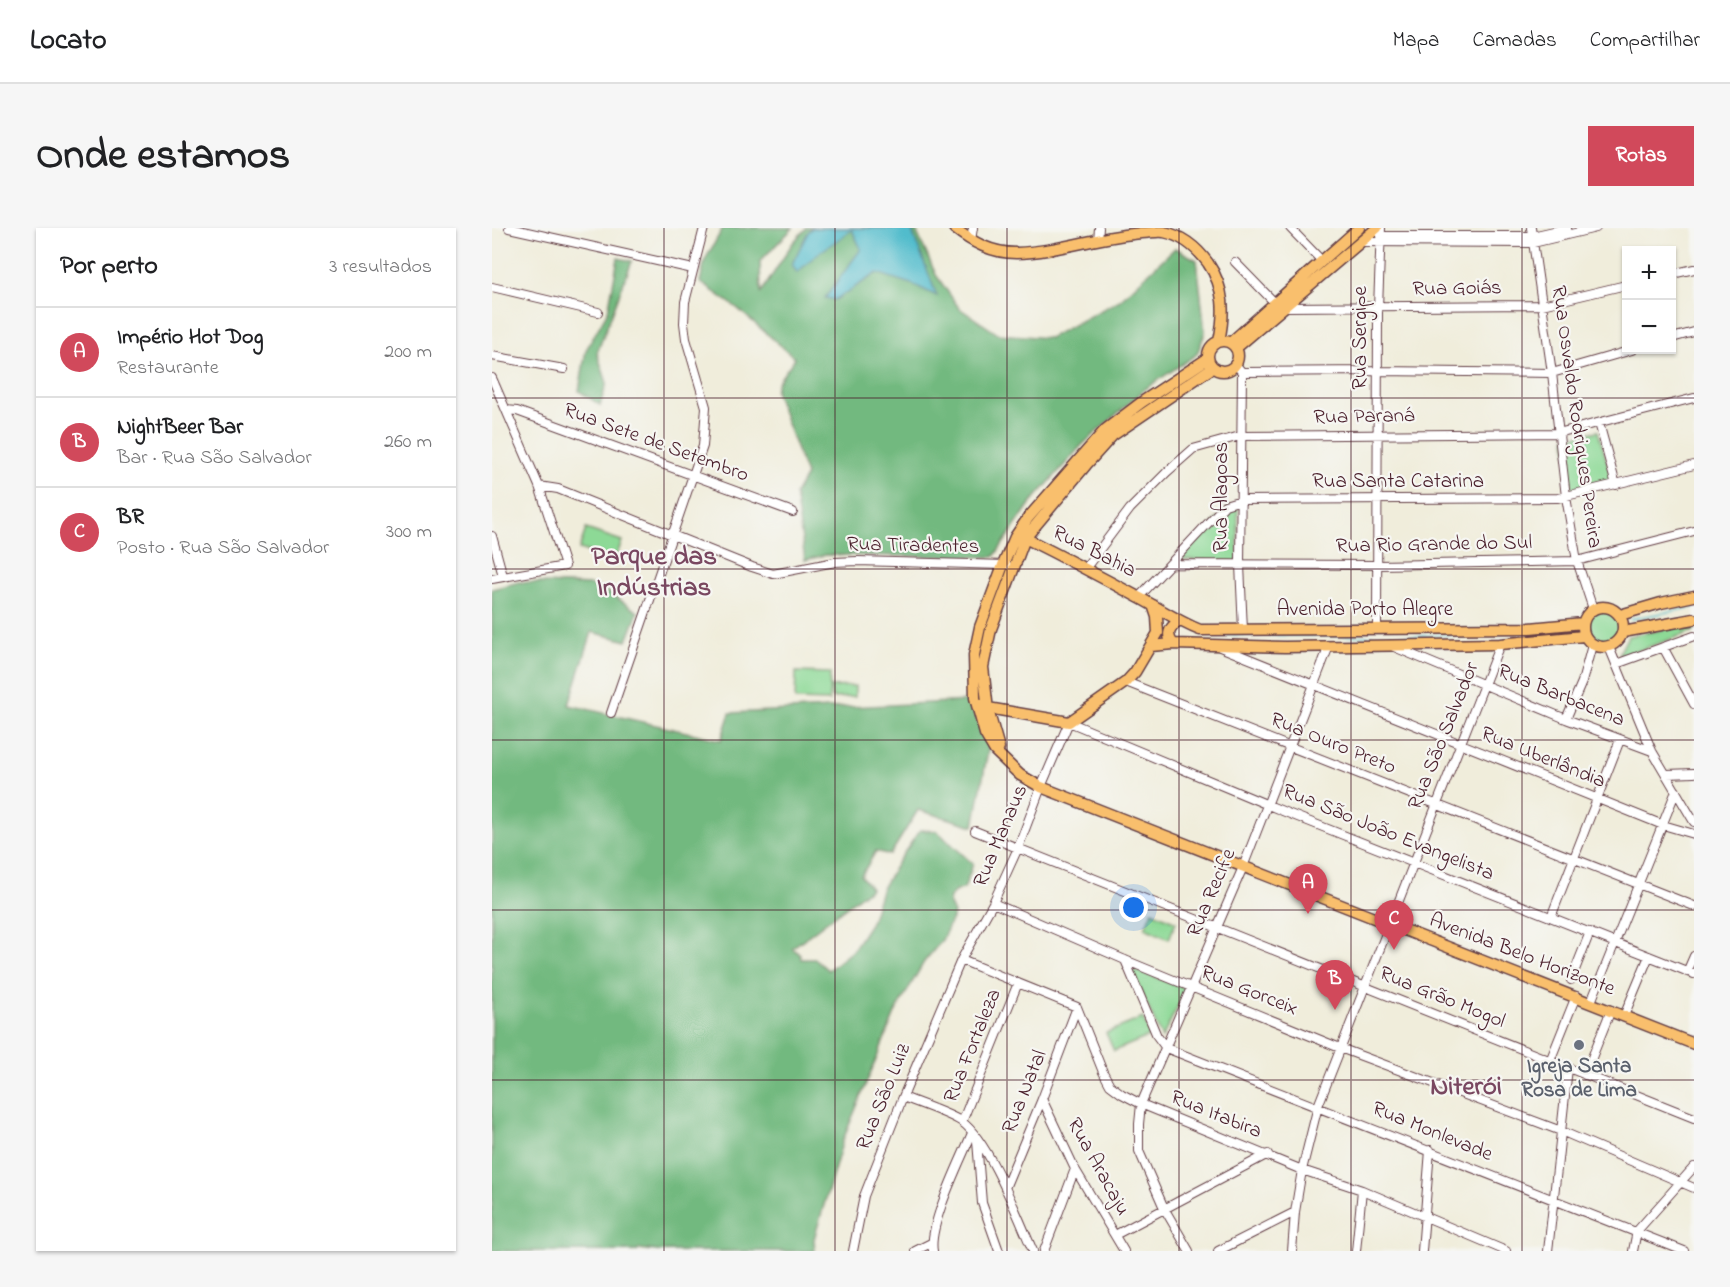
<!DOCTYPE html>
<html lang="pt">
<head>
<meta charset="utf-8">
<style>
  body { margin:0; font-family:"Indie Flower",sans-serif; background:#f6f6f6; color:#202124 }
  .controls { position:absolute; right:18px; top:18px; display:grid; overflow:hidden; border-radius:0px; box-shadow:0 2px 4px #0004 }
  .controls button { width:54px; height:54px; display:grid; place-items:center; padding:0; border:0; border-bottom:2px solid #e0e0e0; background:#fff; color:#202124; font:30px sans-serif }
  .you { position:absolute; left:642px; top:680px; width:21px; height:21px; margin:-15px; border:4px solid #fff; border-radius:50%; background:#1a73e8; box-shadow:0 0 0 9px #1a73e833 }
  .badge { display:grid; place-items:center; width:39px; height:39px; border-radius:50%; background:#d1495b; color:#fff; font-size:20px; font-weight:700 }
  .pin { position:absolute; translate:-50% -50px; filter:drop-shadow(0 2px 3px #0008) }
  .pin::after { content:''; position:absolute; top:32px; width:21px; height:18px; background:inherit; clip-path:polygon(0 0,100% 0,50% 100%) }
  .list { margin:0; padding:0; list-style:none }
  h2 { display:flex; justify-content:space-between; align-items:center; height:78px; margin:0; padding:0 24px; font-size:26px }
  h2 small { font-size:20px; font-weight:400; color:#757577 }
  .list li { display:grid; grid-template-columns:39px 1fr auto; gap:18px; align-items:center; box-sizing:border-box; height:90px; padding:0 24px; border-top:2px solid #e0e0e0 }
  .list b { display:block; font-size:22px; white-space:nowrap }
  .list p { margin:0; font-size:20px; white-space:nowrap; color:#757577 }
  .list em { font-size:20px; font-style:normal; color:#757577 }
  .map { position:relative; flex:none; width:1202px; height:1023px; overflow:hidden; border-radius:0px }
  header { display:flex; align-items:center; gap:36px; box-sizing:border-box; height:84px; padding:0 30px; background:#fff; border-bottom:2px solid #e0e0e0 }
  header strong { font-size:28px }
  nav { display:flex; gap:33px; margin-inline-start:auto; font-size:21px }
  .intro { display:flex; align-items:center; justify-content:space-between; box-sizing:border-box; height:144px; padding:0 36px }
  h1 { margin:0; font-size:42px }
  .button { padding:15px 27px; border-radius:0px; background:#d1495b; color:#fff; font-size:21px; font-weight:700 }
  main { display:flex; gap:36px; padding:0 36px }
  aside { flex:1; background:#fff; border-radius:0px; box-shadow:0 2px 4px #0004 }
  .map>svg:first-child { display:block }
  .green { fill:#8dd996; stroke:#6c7c60; stroke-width:1.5 }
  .forest { fill:#72b97f; stroke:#5e6c55; stroke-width:1.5 }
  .water { fill:#51bccc; stroke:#4e6e7c; stroke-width:1.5 }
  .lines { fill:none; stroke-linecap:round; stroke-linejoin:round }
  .stream { stroke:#51bccc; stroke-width:1.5 }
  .minor-casing { stroke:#633e45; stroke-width:10 }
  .major-casing { stroke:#633e45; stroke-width:13 }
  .minor { stroke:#fff; stroke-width:8 }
  .major { stroke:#f9bf6d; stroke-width:10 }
  .grid { fill:none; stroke:#4a1f2b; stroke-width:1.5; stroke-opacity:0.55 }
  .worship-dot { fill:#6b7280; stroke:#f6f6f2; stroke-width:2 }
  .labels { text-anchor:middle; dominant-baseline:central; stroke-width:4.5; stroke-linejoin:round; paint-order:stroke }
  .street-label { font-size:21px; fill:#4a1f2b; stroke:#f6f6f2 }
  .worship-label { font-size:21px; font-weight:bold; fill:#5b616d; stroke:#f6f6f2 }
  .district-label { font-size:27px; font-weight:bold; fill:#794760; stroke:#f6f6f2 }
</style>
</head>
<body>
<header>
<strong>Locato</strong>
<nav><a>Mapa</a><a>Camadas</a><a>Compartilhar</a></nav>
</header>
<div class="intro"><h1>Onde estamos</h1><a class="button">Rotas</a></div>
<main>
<aside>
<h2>Por perto<small>3 resultados</small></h2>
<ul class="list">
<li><span class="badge">A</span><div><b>Império Hot Dog</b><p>Restaurante</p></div><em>200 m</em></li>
<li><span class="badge">B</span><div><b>NightBeer Bar</b><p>Bar · Rua São Salvador</p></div><em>260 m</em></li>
<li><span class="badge">C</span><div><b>BR</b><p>Posto · Rua São Salvador</p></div><em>300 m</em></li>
</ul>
</aside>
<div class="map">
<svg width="1202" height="1023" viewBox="0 0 1202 1023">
  <rect width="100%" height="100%" fill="#f6f6f2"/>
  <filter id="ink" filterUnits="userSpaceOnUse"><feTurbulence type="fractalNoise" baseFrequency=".0167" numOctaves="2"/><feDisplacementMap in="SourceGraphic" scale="12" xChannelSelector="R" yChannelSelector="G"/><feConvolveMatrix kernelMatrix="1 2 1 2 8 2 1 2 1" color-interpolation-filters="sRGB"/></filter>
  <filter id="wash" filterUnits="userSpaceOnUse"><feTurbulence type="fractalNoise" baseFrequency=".008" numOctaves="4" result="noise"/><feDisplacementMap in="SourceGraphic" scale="24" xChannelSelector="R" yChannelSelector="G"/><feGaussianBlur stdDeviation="1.35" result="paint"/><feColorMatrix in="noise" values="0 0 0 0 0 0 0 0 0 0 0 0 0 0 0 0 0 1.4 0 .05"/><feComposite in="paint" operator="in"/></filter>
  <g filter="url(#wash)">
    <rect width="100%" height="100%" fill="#f0eddb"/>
    <path class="green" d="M1106,203L1120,251L1080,262L1073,210Z
      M746,277V334L687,331L736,279Z
      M94,301L130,313L123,332L87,321Z
      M1093 399a17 17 0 1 1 34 0a17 17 0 1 1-34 0Z
      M1202,396V403L1128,429V424L1136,408Z
      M304,444L338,445L337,473L303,472Z
      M363,458V469L340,470L339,459Z
      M660,683L684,694L677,711L653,700Z
      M639,741L695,760L670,810Z
      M651,790L658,808L622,823L614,805Z"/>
    <path class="forest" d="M231,0H301L268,33L269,65L300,16L314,0H423L444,47L467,80L506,106L557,110L628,72L683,20L705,32L713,105L705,126L653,161L590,217L538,276L502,329L334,327L313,332L303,266L314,247L283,163L285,155L303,130L245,80L208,54L213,32Z
      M126,30L140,33L105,125L115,155L108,177L87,163L94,122L116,83Z
      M27,354L99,357L113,362L146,384L135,413L100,404L77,477L229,512L238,485L476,473L497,517L482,598L426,582L398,627L384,623L369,648L379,660L300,720L308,726L309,731H323L336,742L361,722L379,694L389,662L407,632L428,602L445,603L481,636L472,661C463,662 459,665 457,674L462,686L450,712L432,734L404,783L351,912L322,1011L323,1023H167L147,1021L146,1023H0V361Z"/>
    <path class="water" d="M320,0H419L445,68L422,57L385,45L343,72L333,70L369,21L360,2L324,27L305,45L300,36L316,4Z"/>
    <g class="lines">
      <path class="stream" d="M1139,391L1202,379
        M1063,403L1079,402
        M732,407L918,408L983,406"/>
    </g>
  </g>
  <g filter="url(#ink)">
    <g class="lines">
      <g class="minor-casing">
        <path id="minor" d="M17,0L201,41
          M798,0L829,32
          M1039,0L1060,145L1074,269L1085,333L1101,381
          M888,8H1040L1075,0
          M479,12L481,0
          M606,12L607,0
          M868,14L1041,15L1104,0
          M743,34L782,74
          M1180,46L1202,41
          M0,59L106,84
          M794,79L1050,77L1134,57
          M1180,110L1202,104
          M0,128L72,141
          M744,137L750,144L748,337L751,402
          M750,144L886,143L1060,145L1140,122
          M0,150L47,258L73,338L0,351
          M14,182L25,183L301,284
          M1107,195L1124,257
          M47,258L66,261L260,339L281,346L343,334L365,333L515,337
          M0,308L11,348
          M678,336L886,337L1085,333L1202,303
          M593,341L638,281L675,244L701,221L748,208L1066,205L1202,170
          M647,369L733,277L749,272L1066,270L1202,237
          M885,401L886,80L889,0
          M728,419L1171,597L1202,606
          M902,419L1074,491L1160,523
          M1117,419L1160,523L1202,594
          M1171,419L1202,476
          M1124,436L1202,408
          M634,454L1202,678
          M119,485L211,218L214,179L194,111L192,95L193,74L212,0
          M1074,491L1090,454L1100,417
          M1175,546L1202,545
          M483,603L1202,890
          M501,675L633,732L848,820L1069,903L1202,960
          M1059,689L1128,512
          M469,732L585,779L611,844L618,857L630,866L649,876L810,942L870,962L1014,1023
          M633,732L665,808L674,820
          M1195,744L1202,728
          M1079,752L1098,704
          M1099,774L1184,563
          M1132,788L1157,728
          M674,820L1192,1023
          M1058,833L1084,768
          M1093,847L1119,782
          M411,869C426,875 459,886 470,894C497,913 527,992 541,1023
          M550,871L583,941L632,1023
          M470,894L526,755
          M485,913L490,975L507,1023
          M513,960L550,871L585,779
          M623,1007L776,926
          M361,1023L372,968L411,869L469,732L501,675L526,620L549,559L577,494L793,584L1202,746
          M423,1023L439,1015
          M441,1023C436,997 469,932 480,905
          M552,1023L583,941
          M697,1023L672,980L647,923V896L649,876L751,639L837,418
          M726,1023L803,984
          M800,1023L803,984L810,942L826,878L1008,416
          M864,1023L870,962
          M930,1023L938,922
          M1056,1023L1076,840
          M1141,1023L1145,1003L1202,939"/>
      </g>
      <g class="major-casing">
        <path id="major" d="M462,0C480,14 499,25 524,25C566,24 607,8 650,5C657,5 665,3 672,4C691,8 705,20 716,35C733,60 733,85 727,113
          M716 128a15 15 0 1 1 30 0a15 15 0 1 1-30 0Z
          M738,115L867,0
          M744,120L885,0
          M715,131L650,174L613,202L536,290L523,309L511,337L488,399L482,427L483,470L493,506L503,523L528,547L549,559L1202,816
          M523,309L533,310C571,329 609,349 646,369C667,380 685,393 708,402L1038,400L1091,395
          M1091 399a20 20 0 1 1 40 0a20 20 0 1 1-40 0Z
          M1128,387L1169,375L1202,368
          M1131,404L1202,391
          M681,416C674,407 677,400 686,394
          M659,418L681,416L793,419L1008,416L1092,408
          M491,476L496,480L577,494L634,454L643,444L666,405L665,389L661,377
          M507,520L496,482L491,439L499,401L533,310L594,237L621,207L720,140"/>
      </g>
      <use href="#minor" class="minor"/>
      <use href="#major" class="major"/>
    </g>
  </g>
  <path class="grid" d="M172,0V1023M343,0V1023M515,0V1023M687,0V1023M859,0V1023M1030,0V1023M0,170H1202M0,341H1202M0,512H1202M0,682H1202M0,852H1202"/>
  <circle class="worship-dot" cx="1087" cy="817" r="6"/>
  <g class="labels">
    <g class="street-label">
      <text transform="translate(965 61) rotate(-1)">Rua Goiás</text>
      <text transform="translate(869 110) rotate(-90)">Rua Sergipe</text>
      <text transform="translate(872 189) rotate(-1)">Rua Paraná</text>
      <text transform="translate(1084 189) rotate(82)">Rua Osvaldo Rodrigues Pereira</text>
      <text transform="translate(164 215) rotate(20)">Rua Sete de Setembro</text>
      <text x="906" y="254">Rua Santa Catarina</text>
      <text transform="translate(730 269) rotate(-90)">Rua Alagoas</text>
      <text transform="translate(942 317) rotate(-1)">Rua Rio Grande do Sul</text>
      <text transform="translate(421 318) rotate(1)">Rua Tiradentes</text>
      <text transform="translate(602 324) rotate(27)">Rua Bahia</text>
      <text x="873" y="382">Avenida Porto Alegre</text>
      <text transform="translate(1069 468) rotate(22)">Rua Barbacena</text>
      <text transform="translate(952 508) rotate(-68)">Rua São Salvador</text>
      <text transform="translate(841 516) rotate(22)">Rua Ouro Preto</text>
      <text transform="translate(1051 530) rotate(22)">Rua Uberlândia</text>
      <text transform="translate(896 605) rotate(22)">Rua São João Evangelista</text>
      <text transform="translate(509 608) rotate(-67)">Rua Manaus</text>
      <text transform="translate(720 665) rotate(-67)">Rua Recife</text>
      <text transform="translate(1030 727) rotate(21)">Avenida Belo Horizonte</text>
      <text transform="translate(757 763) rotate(22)">Rua Gorceix</text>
      <text transform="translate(950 770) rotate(22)">Rua Grão Mogol</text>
      <text transform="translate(481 818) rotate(-68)">Rua Fortaleza</text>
      <text transform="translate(533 864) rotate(-68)">Rua Natal</text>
      <text transform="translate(392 869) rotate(-68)">Rua São Luiz</text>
      <text transform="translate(724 887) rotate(22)">Rua Itabira</text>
      <text transform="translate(940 904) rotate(22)">Rua Monlevade</text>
      <text transform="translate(606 939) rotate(61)">Rua Aracaju</text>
    </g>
    <g class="worship-label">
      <text x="1087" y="839">Igreja Santa<tspan x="1087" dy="24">Rosa de Lima</tspan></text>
    </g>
    <g class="district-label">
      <text x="162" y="329">Parque das<tspan x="162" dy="31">Indústrias</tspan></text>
      <text x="974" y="859">Niterói</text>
    </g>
  </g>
</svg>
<div class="controls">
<button>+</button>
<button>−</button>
</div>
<div class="you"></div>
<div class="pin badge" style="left:816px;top:686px">A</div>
<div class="pin badge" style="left:843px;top:782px">B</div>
<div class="pin badge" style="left:902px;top:722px">C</div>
</div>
</main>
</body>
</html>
